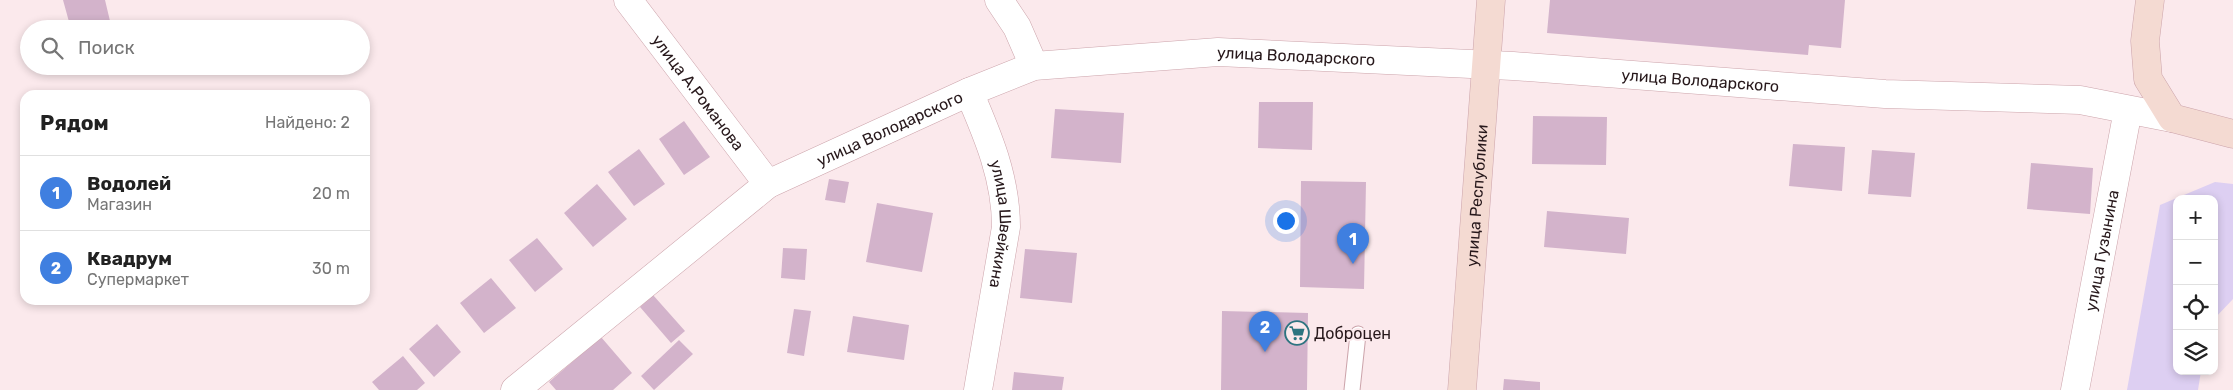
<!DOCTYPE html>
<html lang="ru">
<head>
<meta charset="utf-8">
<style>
  body { margin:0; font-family:Rubik,sans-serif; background:#f2f2f2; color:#222 }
  .controls { position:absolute; right:15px; bottom:15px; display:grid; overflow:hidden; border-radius:10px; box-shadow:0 2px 8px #0003 }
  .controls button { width:45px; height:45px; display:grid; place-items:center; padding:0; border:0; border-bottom:1px solid #e0e0e0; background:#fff; color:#222; font:25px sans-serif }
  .you { position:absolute; left:1285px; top:220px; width:18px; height:18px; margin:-12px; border:4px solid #fff; border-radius:50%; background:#1a73e8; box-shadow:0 0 0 8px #1a73e833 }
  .badge { display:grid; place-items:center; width:32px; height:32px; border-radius:50%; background:#2d7480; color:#fff; font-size:16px; font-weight:700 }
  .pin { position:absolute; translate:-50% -41px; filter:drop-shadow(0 1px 2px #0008) }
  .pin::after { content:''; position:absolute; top:26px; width:18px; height:15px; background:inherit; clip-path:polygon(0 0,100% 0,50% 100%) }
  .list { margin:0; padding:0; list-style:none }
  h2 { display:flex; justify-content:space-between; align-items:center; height:65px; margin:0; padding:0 20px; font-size:21px }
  h2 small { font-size:16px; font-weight:400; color:#767676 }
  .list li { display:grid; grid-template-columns:32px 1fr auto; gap:15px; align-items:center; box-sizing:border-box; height:75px; padding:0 20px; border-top:1px solid #e0e0e0 }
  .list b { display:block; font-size:19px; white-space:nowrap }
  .list p { margin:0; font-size:16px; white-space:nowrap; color:#767676 }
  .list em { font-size:16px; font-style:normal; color:#767676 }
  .icon { flex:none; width:28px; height:28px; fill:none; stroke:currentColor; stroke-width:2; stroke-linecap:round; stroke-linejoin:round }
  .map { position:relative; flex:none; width:2233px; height:390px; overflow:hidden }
  .search { position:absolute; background:#fff; box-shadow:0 2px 8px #0003; left:20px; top:20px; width:350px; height:55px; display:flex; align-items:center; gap:12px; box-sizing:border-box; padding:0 18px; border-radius:28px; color:#767676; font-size:19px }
  .panel { position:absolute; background:#fff; box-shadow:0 2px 8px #0003; left:20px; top:90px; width:350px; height:215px; border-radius:15px }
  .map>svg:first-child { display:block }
  .water { fill:#ddcff2 }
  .building { fill:#d3b3cb }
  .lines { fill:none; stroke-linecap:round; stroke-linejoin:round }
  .lane-casing { stroke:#cca4ab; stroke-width:17 }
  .street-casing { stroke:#cca4ab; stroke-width:29 }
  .secondary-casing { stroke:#cca4ab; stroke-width:29 }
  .lane { stroke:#fff; stroke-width:15 }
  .street { stroke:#fff; stroke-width:28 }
  .secondary { stroke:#f4dad2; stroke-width:28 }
  .labels { text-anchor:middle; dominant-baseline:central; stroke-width:4; stroke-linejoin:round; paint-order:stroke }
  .street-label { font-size:16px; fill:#27181b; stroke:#fbe9ec }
  .poi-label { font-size:16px; fill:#27181b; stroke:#fbe9ec; text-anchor:start }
</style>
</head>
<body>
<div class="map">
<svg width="2233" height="390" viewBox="0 0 2233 390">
  <rect width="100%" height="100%" fill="#fbe9ec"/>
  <path class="water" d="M2215,182L2233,184V299L2214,319V199H2177V371H2201L2198,390H2127L2160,205Z"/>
  <path class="building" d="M63,0H105L110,21L71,29Z
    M1550,0H1845L1841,48L1809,45L1808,55L1547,33Z
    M1259,102H1313L1312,150L1258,148Z
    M1055,109L1124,113L1121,163L1051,158Z
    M1533,116L1607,117L1606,165L1532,164Z
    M684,121L710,157L684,175L659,139Z
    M1793,144L1845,147L1842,191L1789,186Z
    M639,149L665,184L634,206L608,172Z
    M1872,150L1915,153L1911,197L1868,194Z
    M2031,163L2093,168L2090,214L2027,209Z
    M829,179L849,182L845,203L825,200Z
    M1301,181L1366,182L1364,289L1300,287Z
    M597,184L627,219L593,247L564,213Z
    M877,203L933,213L922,272L866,262Z
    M1547,211L1629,218L1626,254L1544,247Z
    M537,238L563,269L535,292L509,260Z
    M783,248L807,249L805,280L781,278Z
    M1025,249L1077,253L1072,303L1020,298Z
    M491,278L516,308L484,333L460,303Z
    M653,295L685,331L671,343L640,307Z
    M794,309L811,311L804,356L787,353Z
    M1222,311L1308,313L1307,390H1221Z
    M853,316L909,325L904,360L847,352Z
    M437,324L461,352L434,377L409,349Z
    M601,337L632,373L613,390H556L549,382Z
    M679,340L693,354L654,390L641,376Z
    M403,356L425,383L417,390H379L372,382Z
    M1014,372L1064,377L1062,390H1012Z
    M1504,379L1540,382V390H1503Z"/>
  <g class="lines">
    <g class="lane-casing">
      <path id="lane" d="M1352,390L1358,334"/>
    </g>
    <g class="street-casing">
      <g id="street">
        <path id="s1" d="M628,0L768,184"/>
        <path d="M999,0L1017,27L1034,66"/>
        <path id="s2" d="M969,92C988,136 1006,178 1006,227L978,390"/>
        <path id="s3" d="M515,390L768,184L969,92L1034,66L1218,52L1513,66L1885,94L2080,100L2172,118"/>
        <path id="s4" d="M2075,390L2128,110"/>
      </g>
    </g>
    <g class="secondary-casing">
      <g id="secondary">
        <path d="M2150,0L2145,41L2148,79L2172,118L2233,134"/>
        <path id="s5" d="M1462,390L1491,0"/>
      </g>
    </g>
    <use href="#lane" class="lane"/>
    <use href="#street" class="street"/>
    <use href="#secondary" class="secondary"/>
  </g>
  <defs>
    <g id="supermarket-ring" transform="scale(1.25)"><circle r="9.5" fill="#fbe9ec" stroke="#2d7480" stroke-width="1.5"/><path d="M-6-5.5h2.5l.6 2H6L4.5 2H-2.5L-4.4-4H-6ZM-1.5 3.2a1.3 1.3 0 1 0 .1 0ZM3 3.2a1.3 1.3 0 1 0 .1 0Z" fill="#2d7480"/></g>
  </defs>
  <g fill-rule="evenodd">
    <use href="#supermarket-ring" x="1297" y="333"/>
  </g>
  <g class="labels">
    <g class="street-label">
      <text stroke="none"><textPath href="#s3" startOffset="880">улица Володарского</textPath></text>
      <text stroke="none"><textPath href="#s3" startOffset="1285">улица Володарского</textPath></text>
      <text stroke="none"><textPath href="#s1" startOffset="116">улица А.Романова</textPath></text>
      <text stroke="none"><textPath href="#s3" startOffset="460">улица Володарского</textPath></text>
      <text stroke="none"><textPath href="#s5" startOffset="195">улица Республики</textPath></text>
      <text stroke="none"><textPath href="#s2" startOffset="138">улица Швейкина</textPath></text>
      <text stroke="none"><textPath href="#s4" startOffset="142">улица Гузынина</textPath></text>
    </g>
    <g class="poi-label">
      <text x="1314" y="333">Доброцен</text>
    </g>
  </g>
</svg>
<div class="controls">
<button>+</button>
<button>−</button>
<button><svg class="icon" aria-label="locate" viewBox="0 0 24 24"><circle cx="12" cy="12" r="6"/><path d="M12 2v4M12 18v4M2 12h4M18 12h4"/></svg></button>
<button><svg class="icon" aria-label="layers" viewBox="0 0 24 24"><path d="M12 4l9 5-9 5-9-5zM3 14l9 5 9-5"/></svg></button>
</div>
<div class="you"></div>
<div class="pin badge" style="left:1353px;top:264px;background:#3f7fe0">1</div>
<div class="pin badge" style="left:1265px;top:352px;background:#3f7fe0">2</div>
<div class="search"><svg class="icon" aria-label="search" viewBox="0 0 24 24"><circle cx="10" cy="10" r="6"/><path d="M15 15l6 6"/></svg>Поиск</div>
<section class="panel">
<h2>Рядом<small>Найдено: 2</small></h2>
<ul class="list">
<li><span class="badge" style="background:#3f7fe0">1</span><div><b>Водолей</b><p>Магазин</p></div><em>20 m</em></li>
<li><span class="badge" style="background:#3f7fe0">2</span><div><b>Квадрум</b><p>Супермаркет</p></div><em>30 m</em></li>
</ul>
</section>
</div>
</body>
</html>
